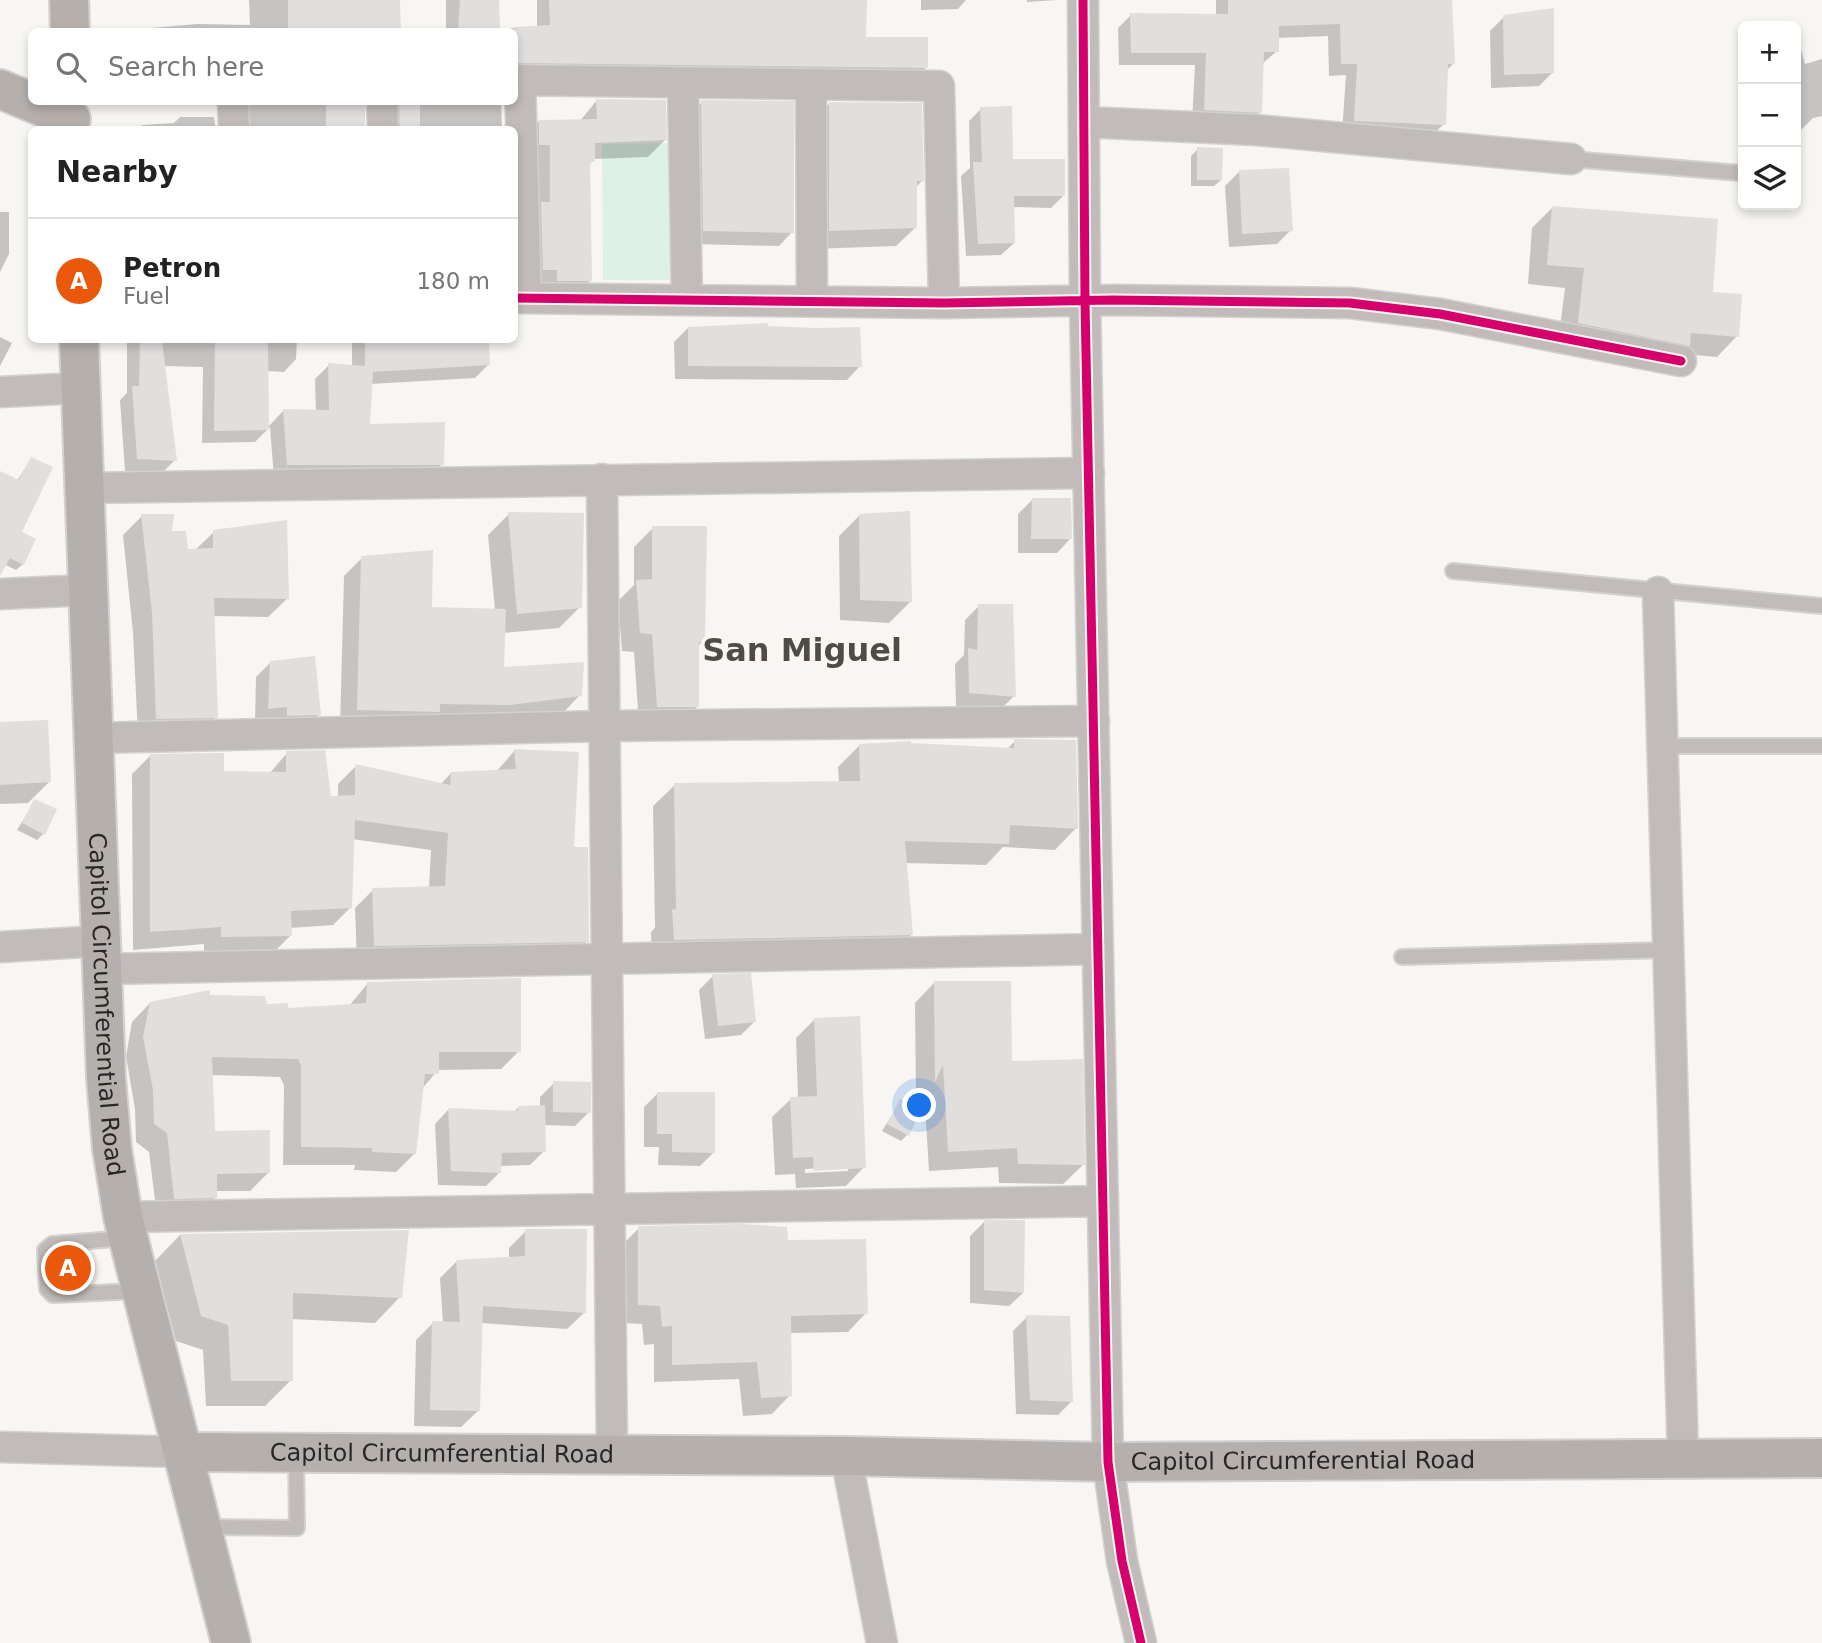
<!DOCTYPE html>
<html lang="en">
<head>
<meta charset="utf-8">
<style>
  body { margin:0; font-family:"DejaVu Sans",sans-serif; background:#f6f6f6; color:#222 }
  .controls { position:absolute; right:21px; top:21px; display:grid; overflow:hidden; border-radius:10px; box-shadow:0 4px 10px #0003 }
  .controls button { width:63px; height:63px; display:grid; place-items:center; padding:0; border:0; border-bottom:2px solid #e0e0e0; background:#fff; color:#222; font:35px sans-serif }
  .you { position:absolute; left:920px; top:1106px; width:24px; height:24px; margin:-18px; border:5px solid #fff; border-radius:50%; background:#1a73e8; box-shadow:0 0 0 10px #1a73e833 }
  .badge { display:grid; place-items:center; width:46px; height:46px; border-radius:50%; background:#ea580c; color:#fff; font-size:23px; font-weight:700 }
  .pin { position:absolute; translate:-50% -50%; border:4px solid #fff; box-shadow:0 2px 7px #0006 }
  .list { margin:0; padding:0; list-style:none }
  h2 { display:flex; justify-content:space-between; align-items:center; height:91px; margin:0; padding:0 28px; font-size:30px }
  h2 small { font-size:23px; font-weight:400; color:#767676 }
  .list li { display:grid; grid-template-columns:46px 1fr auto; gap:21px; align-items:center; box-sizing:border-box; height:126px; padding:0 28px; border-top:2px solid #e0e0e0 }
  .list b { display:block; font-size:26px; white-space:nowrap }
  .list p { margin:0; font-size:23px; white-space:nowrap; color:#767676 }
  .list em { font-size:23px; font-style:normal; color:#767676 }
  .icon { flex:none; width:38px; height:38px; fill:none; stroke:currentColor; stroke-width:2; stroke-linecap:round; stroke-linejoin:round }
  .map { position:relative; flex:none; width:1822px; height:1643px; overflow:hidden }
  .search { position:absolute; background:#fff; box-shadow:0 4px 10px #0003; left:28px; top:28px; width:490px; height:77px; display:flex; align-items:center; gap:18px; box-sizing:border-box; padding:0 24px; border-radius:10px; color:#767676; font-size:26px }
  .panel { position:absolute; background:#fff; box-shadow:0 4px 10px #0003; left:28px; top:126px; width:490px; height:217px; border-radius:10px }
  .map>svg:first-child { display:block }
  .green { fill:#def1e6 }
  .shadow { fill:#0003; fill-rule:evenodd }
  .building { fill:#e1dede }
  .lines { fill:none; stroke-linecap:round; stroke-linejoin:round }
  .lane-casing { stroke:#d2d1cf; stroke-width:18 }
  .street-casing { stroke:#d2d1cf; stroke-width:33 }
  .secondary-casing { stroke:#d2d1cf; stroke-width:42 }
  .lane { stroke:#c1bcb9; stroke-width:14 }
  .street { stroke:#c1bcb9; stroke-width:30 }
  .secondary { stroke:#b6b0ad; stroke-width:38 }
  .cycleway-casing { stroke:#fbf7f0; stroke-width:13 }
  .cycleway { stroke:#d6006c; stroke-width:9 }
  .labels { text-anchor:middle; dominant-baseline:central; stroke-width:7; stroke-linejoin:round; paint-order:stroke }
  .street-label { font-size:24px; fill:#282724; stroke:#fbf7f0 }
  .district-label { font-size:32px; font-weight:bold; fill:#4f4c46; stroke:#fbf7f0 }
</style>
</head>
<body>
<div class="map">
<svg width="1822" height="1643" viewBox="0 0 1822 1643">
  <rect width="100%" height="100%" fill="#f8f6f3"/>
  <path class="green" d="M673,143L674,280H603L602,144Z"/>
  <path class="shadow" d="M249,0H398L399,32H107L197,24L250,25Z
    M446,0H497L498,29L537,27V0H865L864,39L926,68L913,80L514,77V32H446Z
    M921,0H966L958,9L921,10Z
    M1027,0H1057L1027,2Z
    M1216,0H1451L1454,63L1446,71L1444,124L1431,136L1342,133L1346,75L1329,76L1328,36L1277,38V51L1262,64L1260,112L1247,125L1192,122L1195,65H1119L1118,28L1131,15L1216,16Z
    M1504,17L1553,72L1539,86L1491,88L1490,31Z
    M1796,31L1805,64L1822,59V116L1813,118L1802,129L1796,130Z
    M597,100L665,140L648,157L593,159L589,166L590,281L573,298L541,297L522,138L539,121H580Z
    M245,102H363L364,130H239Z
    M379,102H501L502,130H387Z
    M702,102L792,232L779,246L690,244L688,116Z
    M829,104L922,181L915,188V228L896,246L811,249V122Z
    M981,109L1012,161L1063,196L1051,208L1013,207L1014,243L1001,255L966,256L961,176L970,168L969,121Z
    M180,117H214L216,130H138L142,125L174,123Z
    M1198,149L1221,180L1214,186H1191V156Z
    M1239,172L1291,230L1277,244L1229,247L1225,186Z
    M1552,208L1711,294L1737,336L1717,357L1558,343L1565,288L1528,284L1532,228Z
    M0,212H9V254L0,272Z
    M688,328H767L860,366L847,380L675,379L674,342Z
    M0,337L12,343L0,366Z
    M127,340H297L296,359L284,372L267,371L268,427L283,411L316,412L315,379L329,365L352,366V340H487L488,365L475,378L370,384L369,426L442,464L428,478H274L270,427L255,442L202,443L203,367L163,366L175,460L162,473L125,471L120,400L127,393Z
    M31,459L51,468L0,511V473L17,481Z
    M1032,500L1070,539L1057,553H1018V514Z
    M509,514L580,607L559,628L503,633V669L580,695L562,714L340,728L344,576L362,558L430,609L495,610L488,535Z
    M860,515L910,602L889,623L840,620L839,536Z
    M142,516L170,533L187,551L195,550L214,532L288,598L268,617L213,616L216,717L197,736L138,737L133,633L123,535Z
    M653,528L703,641L697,647L698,706L678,725H639L634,652L622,651L618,601L634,585V547Z
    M0,553L23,564L16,570L0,562Z
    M979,606L1014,696L1000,710L956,706L955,664L964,655L965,620Z
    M270,663L320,714L306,728L255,722L256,677Z
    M0,723L49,782L28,803L0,804Z
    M1015,741L1076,828L1055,850L1003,847L986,865L905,863L911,935L890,956L652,961L651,932L655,928L653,806L675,785L839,783L838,767L860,745L1006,750Z
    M515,750L572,848L587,941L570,959L357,963L355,908L373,890L429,888L431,850L352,839L351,907L333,925L290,928V936L272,954H204V944L133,950L132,774L150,756L222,773L269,774L287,753L329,798H338V784L356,766L440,785L451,773L497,771Z
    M35,801L43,834L37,840L17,830Z
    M713,976L754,1022L741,1035L705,1039L699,990Z
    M368,983L519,1051L501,1069L438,1070L421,1090L415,1153L396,1172L354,1170L355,1165H283L284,1085L280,1077L211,1075L213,1133L268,1173L250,1191H215L216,1197L197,1216H157L149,1152L136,1142L135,1109L126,1056L132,1022L150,1003L209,997L286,1009L349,1006Z
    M934,983L1010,1062L1083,1165L1063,1184L999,1183L998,1167L929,1171L924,1090L916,1099L915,1003Z
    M815,1019L864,1167L846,1186L796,1188L795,1174L775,1175L772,1117L791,1099L798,1098L796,1038ZM848,1167V1171L805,1173V1169Z
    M554,1083L589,1112L575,1126L543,1125L544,1151L530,1165L500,1166V1172L486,1186L438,1185L435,1124L448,1110L514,1112L518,1108L540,1107V1097Z
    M658,1093L714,1152L700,1166L658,1165L659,1147H644V1107Z
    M900,1102L908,1134L901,1141L882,1131Z
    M984,1222L1023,1293L1009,1306L970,1303V1236Z
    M639,1228L786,1242L866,1313L848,1332L789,1333L790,1395L772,1414L743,1416L739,1379L654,1382V1344L644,1345L642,1324L621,1323V1246Z
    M526,1231L584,1313L567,1329L481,1323L478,1411L461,1427L414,1426L416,1340L433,1323H443L440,1278L457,1261L509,1259V1248Z
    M407,1232L400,1297L375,1323L291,1319V1380L265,1406H206L203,1350L176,1341L155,1261L180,1235Z
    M56,1256L83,1283L77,1290L51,1291L49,1262Z
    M1027,1317L1072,1401L1058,1415L1016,1414L1013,1331Z"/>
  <path class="building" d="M288,0H400L401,32H288Z
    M460,0H499L500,32H458Z
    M549,0H867L866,37H928V68L514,63V27L550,25Z
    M1228,0H1452L1455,64H1448L1446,125L1354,121L1357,64H1341L1340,24L1279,26V52H1264L1262,113L1204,110L1206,53H1131L1130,13L1228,14Z
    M1554,8V73L1504,75L1503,15Z
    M596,99L666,100L667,140L595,143V162H590L592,281H557V270H543L541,202H550V145H539V120L597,119Z
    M701,100L794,101V233L703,231Z
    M326,102H365V130H326Z
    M399,102H420V130H400Z
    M829,102L922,103L924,181H917V228L829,231Z
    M1012,106L1013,159H1065V196H1014L1015,243L978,244L973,162H982L980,107Z
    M1197,147L1223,148L1222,180H1197Z
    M1289,168L1293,231L1242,234L1239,170Z
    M1552,206L1718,219L1713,292L1742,294L1739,337L1691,333L1690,346L1578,323L1584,268L1547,265Z
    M768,323V326L816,328L860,327L862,367L688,366V327Z
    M140,340H162L177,461L137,459L132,386H139Z
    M215,340H268L269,430L214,431Z
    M365,340H489L490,365L373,372L370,424L445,422L444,465H287L283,409L329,410L328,363L365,366Z
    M31,457L53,467L22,532L36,539L24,565L10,558L0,576V471L19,480Z
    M1032,498H1071L1072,539H1031Z
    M910,511L912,602L860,600L859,514Z
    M508,512L584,513L582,608L517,614Z
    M141,514H174L172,531H186L188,549L213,548V530L287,520L289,599L214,598L218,718L156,719L152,613Z
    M652,526H707L705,642H699V707H657L652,634L640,633L636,580L652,579Z
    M433,550L432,607L506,609L504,667L584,662L582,696L510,705L440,704V712L357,710L361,556Z
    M978,604H1013L1016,697L969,693L968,648L977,650Z
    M315,656L321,715L287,716V707L268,709L270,661Z
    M48,720L51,782L0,785V722Z
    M1014,739L1076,740L1078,829L1010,825L1009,844L905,841L913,935L674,940L672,909L676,910L674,783L860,781L859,744L911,741V743L1014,748Z
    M514,749L579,752L574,847H588L589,942L374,946L372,888L445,886L448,833L355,820L352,908L291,911L292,936L221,937V927L150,932V754L219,753H224V771L286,772V751L325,750L331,796L355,795V764L450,785L451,772L516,769Z
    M34,799L57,809L45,835L22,823Z
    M751,973L756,1022L718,1026L712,974Z
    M521,978V1052H439V1074H425L416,1154L372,1152V1148L301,1147V1066L298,1059L212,1057L215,1131L270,1130V1173L217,1174V1198L174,1199L167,1133L154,1124L153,1090L143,1037L150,1002L210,990V995L265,996L267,1004L288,1003V1008L366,1003L367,982Z
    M934,981H1011L1012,1061L1083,1059L1085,1165L1018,1164L1017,1148L948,1152L943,1065L935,1082Z
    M860,1016L866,1168L814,1171L813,1157L793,1158L790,1097L817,1096L814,1018Z
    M553,1081L591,1082V1113L553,1112Z
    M657,1092H715V1153L672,1152V1134H657Z
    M900,1099L921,1110L909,1136L887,1124Z
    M545,1105L546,1152L502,1153L501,1173L451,1171L448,1108L518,1111V1106Z
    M984,1220H1025L1024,1293L984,1290Z
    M743,1224L787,1227L788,1240L866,1239L868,1314L791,1316L792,1396L761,1398L757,1362L672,1365V1326L662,1327L660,1306L638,1305V1226Z
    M525,1229H587L586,1313L483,1306L480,1411L430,1410L432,1321L460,1322L456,1260L525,1256Z
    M409,1230L402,1298L293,1293V1381H231L228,1325L201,1316L180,1234Z
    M83,1251L85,1284L57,1285L55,1254Z
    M1026,1315L1070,1316L1073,1402L1030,1400Z"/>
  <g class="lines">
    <g class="lane-casing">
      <path id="lane" d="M1571,159L1740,173
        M1453,571L1822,606
        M1662,746H1822
        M1402,957L1667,950
        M127,1238L52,1244L45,1250L47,1289L53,1295L138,1291
        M203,1527L297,1528L296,1453"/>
    </g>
    <g class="street-casing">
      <path id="street" d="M1083,0L1085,302L1108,1462L1122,1561L1141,1643
        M514,80L939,86L944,303
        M520,80L526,298
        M683,84L687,300
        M811,85L812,301
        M233,102L234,130
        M382,102L383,130
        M1084,122L1256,130L1571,159
        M514,298L944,303L1113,300L1350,303L1440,314L1681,361
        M0,392L80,388
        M602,479L612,1455
        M84,488L1089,473
        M1658,592L1683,1458
        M0,594L88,590
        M93,738L605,726L1094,721
        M0,947L101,941
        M102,969L1098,949
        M123,1217L1103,1201
        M0,1447L183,1452
        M846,1456L882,1643"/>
    </g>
    <g class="secondary-casing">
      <g id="secondary">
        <path d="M69,0L70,32"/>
        <path d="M0,89L71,119"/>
        <path id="s1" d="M79,340L106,1078L112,1149L123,1217L231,1643"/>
        <path id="s2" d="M183,1452L846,1456L1108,1462L1822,1458"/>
      </g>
    </g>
    <use href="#lane" class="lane"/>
    <use href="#street" class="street"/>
    <use href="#secondary" class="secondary"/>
    <g class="cycleway-casing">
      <path id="cycleway" d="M1083,0L1085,302L1108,1462L1122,1561L1141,1643
        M514,298L944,303L1113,300L1350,303L1440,314L1681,361"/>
    </g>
    <use href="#cycleway" class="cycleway"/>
  </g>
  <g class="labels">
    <g class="street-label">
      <text stroke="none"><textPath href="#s1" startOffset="665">Capitol Circumferential Road</textPath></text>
      <text stroke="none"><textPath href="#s2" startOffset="259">Capitol Circumferential Road</textPath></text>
      <text stroke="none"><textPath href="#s2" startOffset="1120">Capitol Circumferential Road</textPath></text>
    </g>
    <g class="district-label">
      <text x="802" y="650">San Miguel</text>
    </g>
  </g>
</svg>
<div class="controls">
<button>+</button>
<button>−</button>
<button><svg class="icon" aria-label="layers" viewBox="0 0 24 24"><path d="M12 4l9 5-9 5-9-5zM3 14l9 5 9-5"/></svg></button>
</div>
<div class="you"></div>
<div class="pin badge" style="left:68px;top:1268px">A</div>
<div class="search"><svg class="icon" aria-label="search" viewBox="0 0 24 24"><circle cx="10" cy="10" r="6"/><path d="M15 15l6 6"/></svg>Search here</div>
<section class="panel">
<h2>Nearby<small></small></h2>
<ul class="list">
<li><span class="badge">A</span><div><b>Petron</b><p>Fuel</p></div><em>180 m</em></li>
</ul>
</section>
</div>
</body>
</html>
